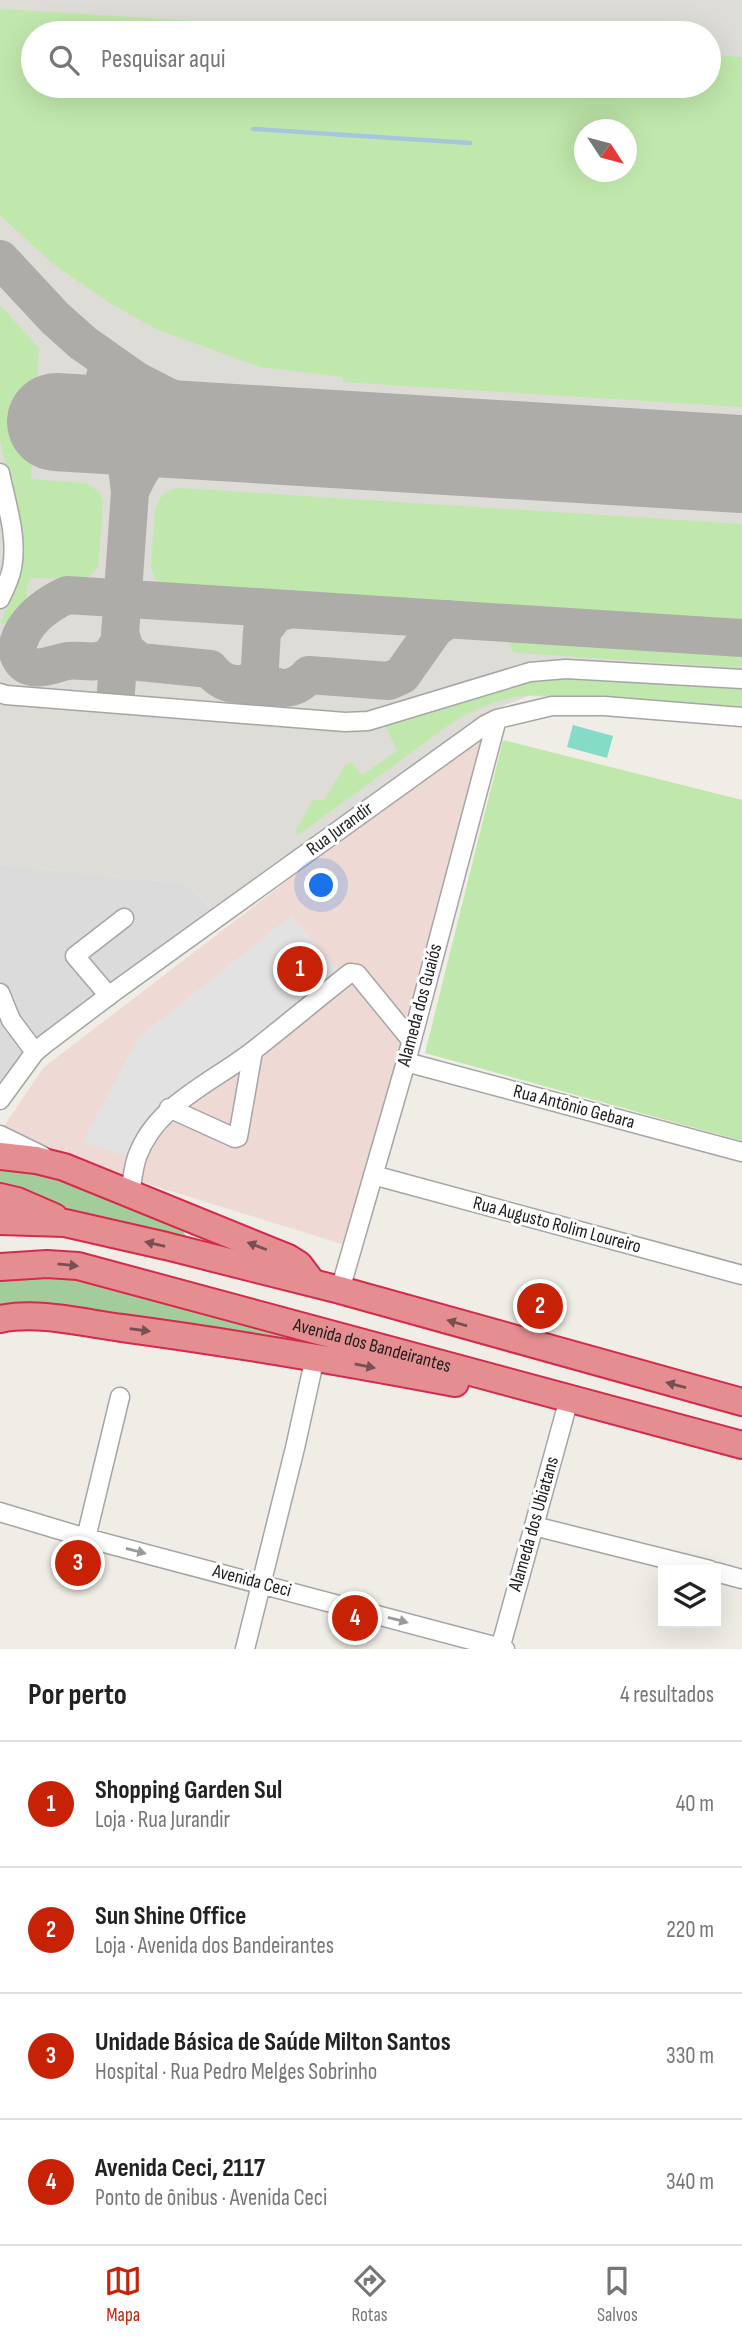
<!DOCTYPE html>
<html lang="pt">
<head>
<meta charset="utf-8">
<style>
  body { margin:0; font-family:"Sofia Sans Condensed",sans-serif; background:#f6f6f6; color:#222 }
  .controls { position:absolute; right:21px; bottom:21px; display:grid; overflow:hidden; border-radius:0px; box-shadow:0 7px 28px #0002 }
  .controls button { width:63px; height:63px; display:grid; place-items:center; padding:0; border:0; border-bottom:2px solid #e0e0e0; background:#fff; color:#222; font:35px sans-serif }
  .compass { position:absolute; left:574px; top:119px; width:63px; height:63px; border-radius:50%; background:#fff; box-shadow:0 7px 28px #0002; rotate:126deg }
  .you { position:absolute; left:322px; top:886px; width:24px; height:24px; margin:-18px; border:5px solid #fff; border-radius:50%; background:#1a73e8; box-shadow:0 0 0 10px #1a73e833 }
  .badge { display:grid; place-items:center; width:46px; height:46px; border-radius:50%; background:#c72205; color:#fff; font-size:23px; font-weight:700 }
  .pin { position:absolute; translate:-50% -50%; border:4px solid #fff; box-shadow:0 2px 7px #0006 }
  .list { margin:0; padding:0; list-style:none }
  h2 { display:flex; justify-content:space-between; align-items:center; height:91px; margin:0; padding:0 28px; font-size:30px }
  h2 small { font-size:23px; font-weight:400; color:#767676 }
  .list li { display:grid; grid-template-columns:46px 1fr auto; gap:21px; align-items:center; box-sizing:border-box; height:126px; padding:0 28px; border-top:2px solid #e0e0e0 }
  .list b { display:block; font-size:26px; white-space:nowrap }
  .list p { margin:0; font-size:23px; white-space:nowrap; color:#767676 }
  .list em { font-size:23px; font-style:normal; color:#767676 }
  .icon { flex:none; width:38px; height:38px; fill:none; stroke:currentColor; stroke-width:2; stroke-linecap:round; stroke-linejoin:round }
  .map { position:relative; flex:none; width:742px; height:1649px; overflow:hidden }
  .search { position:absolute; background:#fff; box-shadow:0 7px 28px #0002; left:21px; right:21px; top:21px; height:77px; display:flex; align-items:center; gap:18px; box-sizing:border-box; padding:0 24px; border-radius:38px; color:#767676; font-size:26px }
  .sheet { height:595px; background:#fff }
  nav { display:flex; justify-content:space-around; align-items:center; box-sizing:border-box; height:98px; border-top:2px solid #e0e0e0; background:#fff; font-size:19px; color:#767676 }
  nav a { display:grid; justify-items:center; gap:4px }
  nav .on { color:#c72205 }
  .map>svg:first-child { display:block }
  .residential { fill:#dcdbdb }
  .commercial { fill:#efd9d4 }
  .airport { fill:#dedcd6; fill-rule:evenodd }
  .grass { fill:#c0e8ac; fill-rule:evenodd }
  .forest { fill:#a2cd9a }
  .pitch { fill:#84dcc7 }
  .parking { fill:#e2e2e2 }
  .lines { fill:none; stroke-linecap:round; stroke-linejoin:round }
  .stream { stroke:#a6c7db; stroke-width:4.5 }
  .taxiway { stroke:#aeaca8; stroke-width:38 }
  .runway { stroke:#aeaca8; stroke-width:98 }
  .minor-casing { stroke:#a5a5a5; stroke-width:21 }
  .highway-casing { stroke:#d6294b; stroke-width:30 }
  .minor { stroke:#fff; stroke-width:18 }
  .highway { stroke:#e48e91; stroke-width:26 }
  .oneway { fill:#775052 }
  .oneway2 { fill:#9a9a9a }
  .labels { text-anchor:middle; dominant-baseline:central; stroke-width:6; stroke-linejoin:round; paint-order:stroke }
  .street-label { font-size:19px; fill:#1e1e1e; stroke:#fff }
</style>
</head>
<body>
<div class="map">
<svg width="742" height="1649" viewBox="0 0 742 1649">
  <rect width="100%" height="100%" fill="#efede5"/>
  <path class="residential" d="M0,864L188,884L214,912L0,1091Z"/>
  <path class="commercial" d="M484,730L449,891L345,1245L74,1161L0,1132L43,1068Z"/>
  <path class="airport" d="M0,0H742V708L529,696L505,705L478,720L214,912L188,884L0,864ZM33,33H709V86H33ZM584,130H626V172H584Z"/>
  <path class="grass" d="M0,9L394,33H33V86H709V55L742,57V407L343,382V377L260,367L158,330L110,303L53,264L0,215ZM584,130H626V172H584Z
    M0,305L39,348L35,401L18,402L16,440H33L31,479L82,483L88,484L100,493L103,503L98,567L90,576L80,579L31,578L27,586V602L11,624L0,623L13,591V497L0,440Z
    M180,488L742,524V624L170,587L156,580L151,568L155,512C158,497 165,490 180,488Z
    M520,635L742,648V668L518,653L513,652L509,643L515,636Z
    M565,676L742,686V706L529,695C502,698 479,707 456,720L297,836L296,830L313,800H324L345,766L351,762L362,775L397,751L386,726C447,702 499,682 565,676Z
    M503,740L742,800V1141L425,1053Z"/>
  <path class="forest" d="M0,1167C66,1175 119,1201 180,1226L186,1236L181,1238L69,1215L0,1188Z
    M76,1276L367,1351L0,1313V1277Z"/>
  <path class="pitch" d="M573,725L613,736L607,758L567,747Z"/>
  <path class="parking" d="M292,915L341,975L153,1119L125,1156L82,1142L139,1037Z"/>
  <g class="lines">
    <path class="stream" d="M253,129L470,143"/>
    <path class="taxiway" d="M0,259L55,318L83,343L137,381L166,396L247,427L360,440
      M105,377L155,428
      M117,425L125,451L130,492C149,447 164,442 209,431
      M121,636C118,645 115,653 106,658C94,665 81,659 68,661C50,664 25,679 17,650C20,624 45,605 67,595L742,638
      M121,636L125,650L140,662L210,669C223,686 242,689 259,676C275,692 294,692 309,675L389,681L402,675L435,628L449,619
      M116,692L130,492
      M258,700L262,631L276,613L292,609"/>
    <path class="runway" d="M56,422L742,464"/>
    <g class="minor-casing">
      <path id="minor" d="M0,473C6,503 18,537 12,568C10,579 5,589 0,599
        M0,693L6,695L345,722L368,721L530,672L566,669L742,679
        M0,993L11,1020L35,1052
        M109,996L75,956L124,918
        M406,1062L742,1152
        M0,1100L35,1052L46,1043L111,994L485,725L497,719L552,706H604L742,717
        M169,1108L235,1138L238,1137L253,1051
        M0,1135L43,1156
        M373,1175L742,1275
        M130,1194C132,1182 133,1169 137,1157C156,1104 212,1083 254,1050C286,1025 318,998 350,973L357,974L411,1040
        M340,1290L406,1062L497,719
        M0,1512L86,1538L505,1649
        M534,1526L710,1570
        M86,1538L120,1397
        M716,1572L742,1579
        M245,1649L295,1448L315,1357
        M500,1649L569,1399"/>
    </g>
    <g class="highway-casing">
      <g id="highway">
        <path d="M0,1156L36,1160L64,1167L288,1258L299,1265L311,1281"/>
        <path d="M0,1197L17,1201L54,1217"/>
        <path d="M0,1221L65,1223L166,1246L340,1290L742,1402"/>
        <path id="s1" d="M0,1267L47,1264L78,1266L742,1445"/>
        <path d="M0,1319C39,1311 83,1323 122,1328C234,1343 344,1362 455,1383"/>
      </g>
    </g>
    <use href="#minor" class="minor"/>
    <use href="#highway" class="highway"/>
  </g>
  <defs><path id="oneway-solid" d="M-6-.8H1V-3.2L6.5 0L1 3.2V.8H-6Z" transform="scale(1.75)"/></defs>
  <g class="oneway">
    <use href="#oneway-solid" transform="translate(155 1244) rotate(-167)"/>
    <use href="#oneway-solid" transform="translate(257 1246) rotate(-159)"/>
    <use href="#oneway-solid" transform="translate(68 1265) rotate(6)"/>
    <use href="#oneway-solid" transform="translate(457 1323) rotate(-164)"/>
    <use href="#oneway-solid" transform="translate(140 1330) rotate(8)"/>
    <use href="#oneway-solid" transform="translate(365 1366) rotate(11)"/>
    <use href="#oneway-solid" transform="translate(676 1385) rotate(-165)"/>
  </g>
  <g class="oneway2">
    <use href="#oneway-solid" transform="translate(136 1551) rotate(15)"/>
    <use href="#oneway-solid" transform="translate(398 1620) rotate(15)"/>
  </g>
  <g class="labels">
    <g class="street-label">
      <text transform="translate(340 829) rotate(-36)">Rua Jurandir</text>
      <text transform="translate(420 1005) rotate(-75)">Alameda dos Guaiós</text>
      <text transform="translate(574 1107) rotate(15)">Rua Antônio Gebara</text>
      <text transform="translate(557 1225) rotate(15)">Rua Augusto Rolim Loureiro</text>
      <text stroke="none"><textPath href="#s1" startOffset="383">Avenida dos Bandeirantes</textPath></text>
      <text transform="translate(534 1524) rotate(-74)">Alameda dos Ubiatans</text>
      <text transform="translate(252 1581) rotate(15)">Avenida Ceci</text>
    </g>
  </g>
</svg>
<div class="controls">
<button><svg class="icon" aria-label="layers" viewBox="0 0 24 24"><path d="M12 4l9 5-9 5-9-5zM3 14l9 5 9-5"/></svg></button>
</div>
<svg class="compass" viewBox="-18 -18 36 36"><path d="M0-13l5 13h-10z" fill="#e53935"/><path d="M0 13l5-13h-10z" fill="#767676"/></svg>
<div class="you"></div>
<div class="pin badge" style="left:300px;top:969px">1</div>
<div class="pin badge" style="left:540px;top:1306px">2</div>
<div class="pin badge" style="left:78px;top:1563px">3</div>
<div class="pin badge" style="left:355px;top:1618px">4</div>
<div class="search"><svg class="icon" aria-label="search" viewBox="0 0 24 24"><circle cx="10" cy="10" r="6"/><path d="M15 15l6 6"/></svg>Pesquisar aqui</div>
</div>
<section class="sheet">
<h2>Por perto<small>4 resultados</small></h2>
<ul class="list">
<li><span class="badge">1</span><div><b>Shopping Garden Sul</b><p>Loja · Rua Jurandir</p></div><em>40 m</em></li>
<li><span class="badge">2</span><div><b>Sun Shine Office</b><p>Loja · Avenida dos Bandeirantes</p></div><em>220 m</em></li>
<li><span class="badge">3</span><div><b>Unidade Básica de Saúde Milton Santos</b><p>Hospital · Rua Pedro Melges Sobrinho</p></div><em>330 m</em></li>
<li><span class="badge">4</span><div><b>Avenida Ceci, 2117</b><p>Ponto de ônibus · Avenida Ceci</p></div><em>340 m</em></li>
</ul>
</section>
<nav>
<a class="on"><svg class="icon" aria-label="map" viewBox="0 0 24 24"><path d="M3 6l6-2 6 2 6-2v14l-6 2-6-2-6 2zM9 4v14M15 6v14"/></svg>Mapa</a>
<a><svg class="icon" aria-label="directions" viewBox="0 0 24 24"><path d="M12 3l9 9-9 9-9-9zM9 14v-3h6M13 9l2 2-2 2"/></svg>Rotas</a>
<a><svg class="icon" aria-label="saved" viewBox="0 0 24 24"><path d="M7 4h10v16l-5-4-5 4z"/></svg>Salvos</a>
</nav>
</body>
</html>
